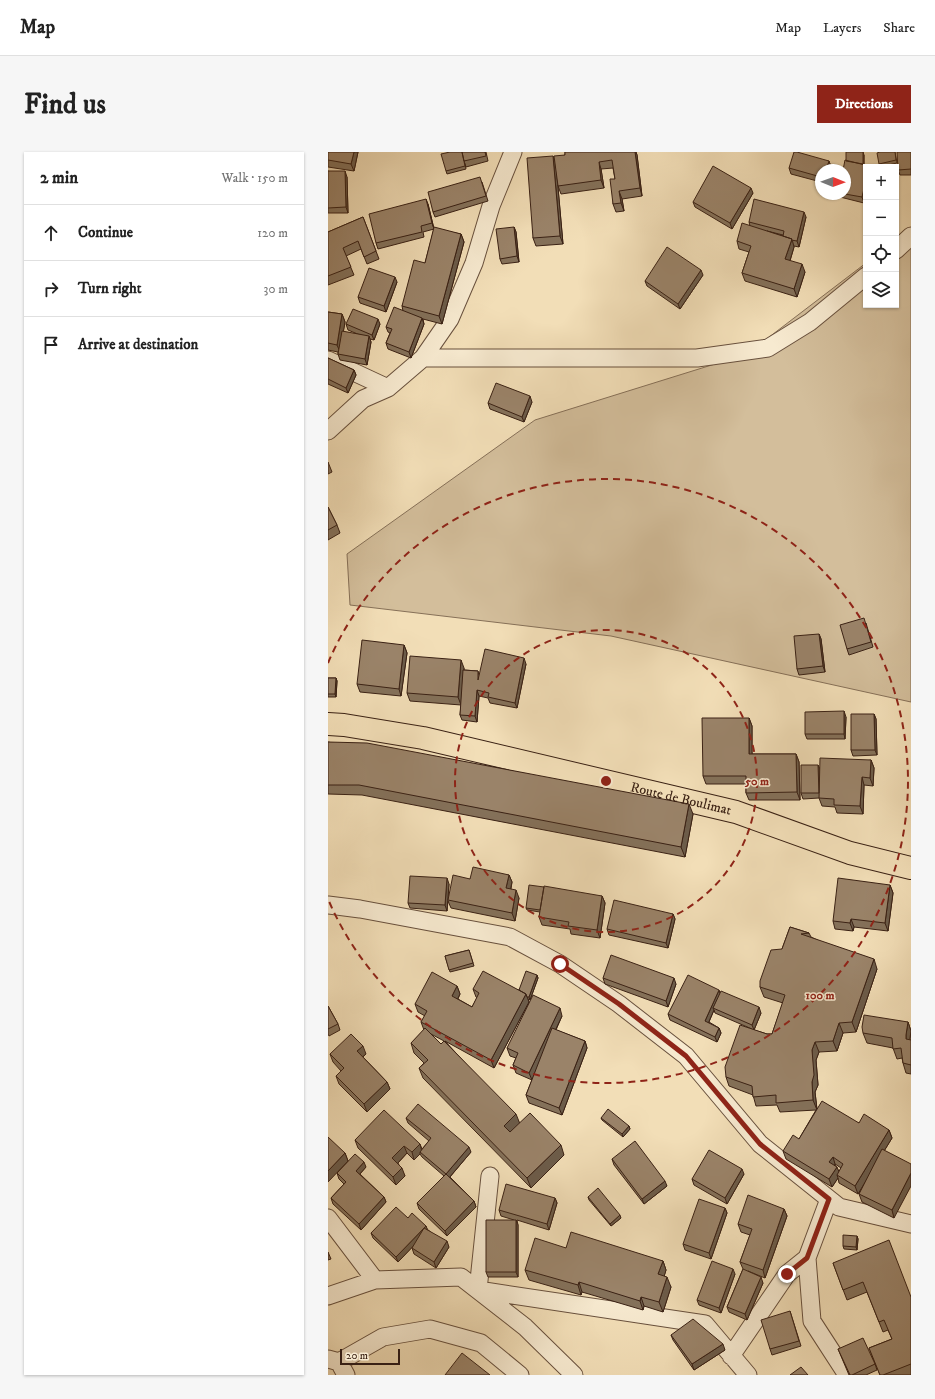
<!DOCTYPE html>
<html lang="en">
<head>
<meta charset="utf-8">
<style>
  body { margin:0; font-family:"IM FELL DW Pica",serif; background:#f6f6f6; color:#222 }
  .controls { position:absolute; right:12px; top:12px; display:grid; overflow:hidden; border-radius:0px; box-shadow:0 1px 3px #0004 }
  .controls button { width:36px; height:36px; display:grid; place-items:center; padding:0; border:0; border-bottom:1px solid #e0e0e0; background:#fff; color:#222; font:20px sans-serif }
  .compass { position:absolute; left:487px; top:12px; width:36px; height:36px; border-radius:50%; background:#fff; box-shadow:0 1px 3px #0004; rotate:91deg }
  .scale { position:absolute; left:12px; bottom:10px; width:60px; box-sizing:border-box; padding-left:4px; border:2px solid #3a2114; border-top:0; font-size:11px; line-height:14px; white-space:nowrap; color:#3a2114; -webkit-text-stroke:3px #f7ead0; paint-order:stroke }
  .stop { position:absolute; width:12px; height:12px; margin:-9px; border:3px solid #8f2418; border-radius:50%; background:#fff }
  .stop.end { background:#8f2418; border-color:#fff; box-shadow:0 1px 4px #0008 }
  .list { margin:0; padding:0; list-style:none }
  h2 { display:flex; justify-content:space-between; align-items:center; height:52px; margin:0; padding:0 16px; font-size:17px }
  h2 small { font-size:13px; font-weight:400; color:#767676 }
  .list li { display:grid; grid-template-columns:26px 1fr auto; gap:12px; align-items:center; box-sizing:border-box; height:56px; padding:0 16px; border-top:1px solid #e0e0e0 }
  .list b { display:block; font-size:15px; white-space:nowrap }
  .list em { font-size:13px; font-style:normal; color:#767676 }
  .icon { flex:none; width:22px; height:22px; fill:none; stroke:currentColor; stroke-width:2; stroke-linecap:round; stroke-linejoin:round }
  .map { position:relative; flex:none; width:583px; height:1223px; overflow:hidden; border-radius:0px }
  header { display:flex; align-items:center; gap:24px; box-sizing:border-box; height:56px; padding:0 20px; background:#fff; border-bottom:1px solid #e0e0e0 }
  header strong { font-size:19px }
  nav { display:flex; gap:22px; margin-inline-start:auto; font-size:14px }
  .intro { display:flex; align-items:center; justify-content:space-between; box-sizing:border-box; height:96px; padding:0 24px }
  h1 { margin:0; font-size:28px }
  .button { padding:10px 18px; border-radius:0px; background:#8f2418; color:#fff; font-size:14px; font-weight:700 }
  main { display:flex; gap:24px; padding:0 24px }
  aside { flex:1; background:#fff; border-radius:0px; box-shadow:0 1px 3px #0004 }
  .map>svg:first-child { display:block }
  .green { fill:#d3be9b; stroke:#867058 }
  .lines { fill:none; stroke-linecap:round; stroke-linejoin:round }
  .minor-casing { stroke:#68503d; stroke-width:19 }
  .primary-casing { stroke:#3a2114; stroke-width:24 }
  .minor { stroke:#f7ead0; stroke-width:17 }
  .primary { stroke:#f2deb7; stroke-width:22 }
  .wall { fill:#84715a; stroke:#3a2114; fill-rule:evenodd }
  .shaded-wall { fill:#6c5c4a; stroke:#3a2114 }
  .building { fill:#9a8369; stroke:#3a2114 }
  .route { stroke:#8f2418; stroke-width:5 }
  .ring { fill:none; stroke:#8f2418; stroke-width:2; stroke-dasharray:7 5 }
  .labels { text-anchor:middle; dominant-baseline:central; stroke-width:3; stroke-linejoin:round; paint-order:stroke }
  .street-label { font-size:14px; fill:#3a2114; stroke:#f7ead0 }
  .centre { fill:#8f2418; stroke:#f7ead0; stroke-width:2 }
  .ring-label { font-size:12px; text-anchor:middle; font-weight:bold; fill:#8f2418; stroke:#f7ead0; stroke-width:3; stroke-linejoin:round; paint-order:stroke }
</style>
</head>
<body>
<header>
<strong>Map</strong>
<nav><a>Map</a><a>Layers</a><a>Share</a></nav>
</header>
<div class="intro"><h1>Find us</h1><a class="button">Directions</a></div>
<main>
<aside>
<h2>2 min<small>Walk · 150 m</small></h2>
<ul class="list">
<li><svg class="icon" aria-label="ahead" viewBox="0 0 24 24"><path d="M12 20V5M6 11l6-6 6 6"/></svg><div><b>Continue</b></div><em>120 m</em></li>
<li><svg class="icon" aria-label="right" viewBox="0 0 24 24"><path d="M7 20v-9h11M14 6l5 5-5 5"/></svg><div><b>Turn right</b></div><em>30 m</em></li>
<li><svg class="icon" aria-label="arrive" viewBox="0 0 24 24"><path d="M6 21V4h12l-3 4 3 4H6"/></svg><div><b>Arrive at destination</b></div></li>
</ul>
</aside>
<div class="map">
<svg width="583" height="1223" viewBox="0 0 583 1223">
  <rect width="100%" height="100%" fill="#f2deb7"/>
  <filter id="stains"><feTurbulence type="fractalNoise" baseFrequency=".005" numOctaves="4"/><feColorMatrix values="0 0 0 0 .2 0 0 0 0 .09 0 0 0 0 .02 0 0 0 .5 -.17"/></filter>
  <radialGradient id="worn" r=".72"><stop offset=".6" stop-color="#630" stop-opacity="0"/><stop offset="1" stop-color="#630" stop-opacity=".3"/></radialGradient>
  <path class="green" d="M583,76V550L283,484L22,453L19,402L207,268L419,202L538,111V153H568V88Z"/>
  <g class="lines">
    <g class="minor-casing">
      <path id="minor" d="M568,98L583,84
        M95,206H369L440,196L482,170L538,124
        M0,208L60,236
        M0,279L35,247L60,236L95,206L122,167L146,111L163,54L185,0
        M0,753L32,757L182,785L232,812L291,852L358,904L432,992L511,1055L583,1072
        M162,1024L150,1138L377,1172L420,1223
        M501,1047L479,1106L484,1169L519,1223
        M0,1066L47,1128L133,1125L197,1175L246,1223
        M0,1144L47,1128
        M403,1204L459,1122L479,1106
        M0,1207L11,1210L18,1223
        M11,1210L55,1185L102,1177L153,1191L192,1223"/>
    </g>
    <g class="primary-casing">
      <g id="primary">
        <path id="s1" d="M0,572L16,573L95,586L408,660L522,701L583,716"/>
      </g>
    </g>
    <use href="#minor" class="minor"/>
    <use href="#primary" class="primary"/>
  </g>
  <path class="wall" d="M0,0H30L26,19L0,15Z
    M134,0L138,17L119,22L118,19Z
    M158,0L160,9L138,15L136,9Z
    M237,0H308L309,3L314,44L294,47L296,59L288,60L285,52L287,27L285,16L273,17L276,36L233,42L230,34L229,25L235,92L208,94L205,86L227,8L237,3Z
    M567,0L569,11L552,15L551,12Z
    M583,0V23H572L570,18Z
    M536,3V51L512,45L510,42H517V18L518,9Z
    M501,9L503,15L493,18V30L463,22L461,16Z
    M0,19L19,25L20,61H0Z
    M154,30L160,49L107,65L105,60Z
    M425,41L404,77L367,55L365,50Z
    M100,52L106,77L133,82L136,90L114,172L95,167L96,172L83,206L60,197L58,191L62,181L60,180L58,175L75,159L74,154L97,111L106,77L95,80L96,85L50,97L48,91Z
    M35,65L51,107L39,112L33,97L18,104L26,123L0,133V80Z
    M478,65L471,95L466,94V95L462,109L477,120L469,145L417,129L414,121L421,100L411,97L409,89L422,74L421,70ZM439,79L455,83V84Z
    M186,75L188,80L191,110L174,112L172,107Z
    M375,123L352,157L319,134L317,129Z
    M69,130L58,160L32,151L30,145Z
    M0,160L14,162L17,170L15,180L32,183L20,178L18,172H52L46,188L42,187L43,190L39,213L12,208L10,202V200L0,198Z
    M0,206L26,218L28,223L20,241L0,232Z
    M204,250L196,270L162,257L160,251Z
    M0,310L4,320L0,322Z
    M0,355L9,373L12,381L0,388Z
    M538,471L545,495L521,503L519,497Z
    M491,482L493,487L497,520L471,523L469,517Z
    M76,493L79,501L73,544L32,540L29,532Z
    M198,512L189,556L162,551L160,546L151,544L149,570L134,568L132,563L133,553L82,549L79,541L136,516V518L150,519L151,523Z
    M0,526H8L9,529L8,545H0Z
    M546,562L548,567L549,603L525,604L523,598Z
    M518,565L517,587H479L477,582Z
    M421,566L424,574V602H468L471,610L472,648H421L418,641V632H378L375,624Z
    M0,590L365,662L357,705L34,643L0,642Z
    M543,608L546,616L545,634L536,633L535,662L509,661L507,655L494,654L491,646L475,647L473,641L490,613L492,617Z
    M181,723L184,730L183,737L191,746L187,769L123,756L120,749L119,759L82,756L80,751L121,732L120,747L142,727Z
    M562,733L565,741L560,779L526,775L525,779L507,777L505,769Z
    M274,744L277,751L272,786L243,782L242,777L214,773L211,765L212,760L199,758L198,756Z
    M345,762L347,767L340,796L281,783L279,777Z
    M462,775L481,781L483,785L549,817L528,880L515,881L509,899L491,900L488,908L490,933L487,940L489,957L531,971L561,978L564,986L556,999L566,1066L534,1050L531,1042L536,1033L530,1042L511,1031L510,1026L504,1035L458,1007L455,999L471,987L488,958L452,960L449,953L428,954L425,943L401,934L398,925L424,877L387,861L386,858L381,870L391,876L393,881L389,890L342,868L340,862L392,840L433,861L426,878L439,882H444L455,851L436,845L432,835L454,797ZM507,1012L513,1016L511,1020L507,1013Z
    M141,798L146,814L122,820L117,804Z
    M209,823L210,826L202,848L200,847L201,850L166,916L117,889L192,971L236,1003L203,1036L95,926L91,916L96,911L86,901L83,891L96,878L93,870L97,864L90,860L87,852L129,834L132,842L130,847L144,855L149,846L148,845L145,837L191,838ZM103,882L116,889L113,892Z
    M275,826L348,832L340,855L277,832Z
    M0,854L10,872L12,878L1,884L0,882Z
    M234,864L228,878L257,889L259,896L234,963L201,951L198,943L204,928L188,921L185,913L188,906L182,904L179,896Z
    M580,870L583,879L582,888H583V922L578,921L575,911L574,906L569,907L565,896L539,891L535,881Z
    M2,902H38L35,905L59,930L62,937L39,960L11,932L8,924L13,919L5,910Z
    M78,966L143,1000L122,1025L146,1049L148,1055L119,1084L91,1057L89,1051L116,1024L94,1005L92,1002L86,1008L79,1001L70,1011L77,1024L68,1033L30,996L27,988L92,992L94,997L101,989L80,971Z
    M273,966L301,974L302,977L295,985L274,968Z
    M17,1001L20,1009L38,1015L32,1022L56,1045L58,1050L33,1078L5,1052L3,1046L16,1032L11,1027L9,1021L19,1011Z
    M284,1007L339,1034L316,1052L286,1013Z
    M416,1022L399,1052L366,1033L364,1027Z
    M260,1045L293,1066L283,1074L261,1048Z
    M227,1046L229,1051L221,1078L189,1068L190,1073V1125H160L158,1120L186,1068L173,1064L171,1058Z
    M397,1056L399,1061L383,1107L357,1098L355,1092Z
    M456,1057L459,1064L437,1126L420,1119L435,1131L419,1168L401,1160L399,1155L415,1117L412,1110L422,1083L413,1080L410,1072Z
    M80,1066L98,1074L99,1077L121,1095L108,1116L86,1102L84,1096V1095L70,1110L45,1086L43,1081Z
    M529,1084L530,1087L529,1098L516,1097L515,1094Z
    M238,1096L335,1109L338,1118L336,1124L343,1135L335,1160L316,1154L315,1158L254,1140L253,1143L201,1128L197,1118Z
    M0,1100L3,1107L0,1108Z
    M505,1111L583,1145V1223H552L541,1196L564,1187L560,1178L555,1180L539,1140L519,1148Z
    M407,1122L393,1161L371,1153L369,1148Z
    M462,1159L473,1194L444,1203L442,1197Z
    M343,1183L397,1198L366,1218L345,1188Z
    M510,1197L547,1212L549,1218L538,1223H521Z"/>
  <path class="shaded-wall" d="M26,0H30L26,19L23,12Z
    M307,0H308L309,3L314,44L312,36Z
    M535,0L536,3V15L535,12Z
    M225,4L228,12L235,92L232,84Z
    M501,9L503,15L502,18H498Z
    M271,10L273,17L276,36L273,28Z
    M17,19L19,25L20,61L18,55Z
    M538,28V42L536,51L534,45Z
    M423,36L425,41L404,77L402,71Z
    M291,39L294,47L296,59L293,51Z
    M98,47L100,52L106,77L104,71Z
    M476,60L478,65L471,95L469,89Z
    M186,75L188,80L191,110L189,104Z
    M133,82L136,90L114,172L111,164Z
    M464,87L466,95L460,115L457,107Z
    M474,112L477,120L469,145L466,137Z
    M373,118L375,123L352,157L350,152Z
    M67,125L69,130L58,160L56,154Z
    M14,162L17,170L12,200L9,193Z
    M94,166L96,172L83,206L81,200Z
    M50,167L52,172L46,188L44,183Z
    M41,184L43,190L39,213L37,207Z
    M26,218L28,223L20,241L18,236Z
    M202,244L204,250L196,270L194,265Z
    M491,482L493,487L497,520L495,514Z
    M76,493L79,501L73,544L71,537Z
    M196,506L198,512L189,556L187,551Z
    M133,508L136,516L133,553L130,545Z
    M8,526L9,529L8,545L7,542Z
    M149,538L151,544L149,570L147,564Z
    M516,559L518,565L517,587L516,582Z
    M546,562L548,567L549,603L547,598Z
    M421,566L424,574V610L421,602Z
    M468,602L471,610L472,648L469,640Z
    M543,608L546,616L545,634L542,626Z
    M490,613L492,618L491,641Z
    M534,625L536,633L535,662L532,654Z
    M361,652L365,662L357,705L353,695Z
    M181,723L184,730L181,744L178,736Z
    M119,726L121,732L119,759L117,753Z
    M562,733L565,741L560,779L557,771Z
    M188,738L191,746L187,769L184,761Z
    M274,744L277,751L272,786L269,778Z
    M345,762L347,767L340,796L338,791Z
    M523,767L526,775L525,779L522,771Z
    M546,807L549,817L528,880L524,870Z
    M209,823L210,826L202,848L201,845Z
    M346,826L348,832L340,855L338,849Z
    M129,834L132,842L127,852L124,844Z
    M391,838L393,844L385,856L386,858L379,874L377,869Z
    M198,842L201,850L166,916L163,908Z
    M431,855L433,861L426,878L424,873Z
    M232,856L234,864L204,928L201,921Z
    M580,870L583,879L581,893L578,887V883Z
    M511,871L515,881L509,899L505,889Z
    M391,876L393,881L389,890L387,885Z
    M257,889L259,896L234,963L231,956Z
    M487,890L491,900L488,908L490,933L487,940L489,958L485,948L484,930V898Z
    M35,894L38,902L32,907L29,899Z
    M59,930L62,937L39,960L36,952Z
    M188,962L192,972L180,984L176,974Z
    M301,974L302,977L295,985L294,982Z
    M561,978L564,986L530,1042L527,1034Z
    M92,992L94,1000H92V1002L86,1008L84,1000Z
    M233,993L236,1003L203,1036L199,1026Z
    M76,994L79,1001L67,1014L64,1006Z
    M141,995L143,1000L120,1027L118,1022Z
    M17,1001L20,1009L0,1030V1019Z
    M505,1005L507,1012L504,1018L501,1010Z
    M36,1010L38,1015L30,1024L28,1019Z
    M509,1015L512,1022L509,1023L510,1026L504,1035L501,1027Z
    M74,1016L77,1024L68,1033L65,1025Z
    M414,1017L416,1022L399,1052L397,1046Z
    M583,1021V1034L566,1066L564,1058Z
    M337,1029L339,1034L316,1052L314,1047Z
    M56,1045L58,1050L33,1078L31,1072Z
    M227,1046L229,1051L221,1078L219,1072Z
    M146,1049L148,1055L119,1084L117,1079Z
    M397,1056L399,1061L383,1107L381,1101Z
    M456,1057L459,1064L437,1126L435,1118Z
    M292,1063L293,1066L283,1074L282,1072Z
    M188,1068L190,1073V1125L188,1120Z
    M98,1074L100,1079L70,1110L68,1105Z
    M529,1084L530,1087L529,1098L528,1095Z
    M119,1089L121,1095L108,1116L106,1110Z
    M335,1109L338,1118L334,1132L330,1122Z
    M405,1117L407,1122L393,1161L391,1156Z
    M339,1125L343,1135L335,1160L331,1150Z
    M433,1125L435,1131L419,1168L417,1162Z
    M251,1130L254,1140L253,1143L250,1133Z
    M313,1145L316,1154L315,1158L312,1149Z
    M395,1192L397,1198L366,1218L364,1212Z"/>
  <path class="building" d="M0,0H26L23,12L0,8Z
    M122,0H134L137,14L118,19L113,2Z
    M134,0H157L158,4L136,9Z
    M237,0H307L312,36L291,39L293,51L285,52L282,27H287L284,8L271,10L273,28L230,34L226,4L237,3Z
    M466,0H469L501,9L498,18H493V25L461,16Z
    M518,0H535V12L518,9Z
    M552,0H567L568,8L551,12L549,1Z
    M569,0H583V17L570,18Z
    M225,4L232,84L205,86L199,6Z
    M517,8L541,14V15H538V28L534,45L517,42V18H515Z
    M385,14L423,36L402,71L365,50Z
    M0,19H17L18,55L0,56Z
    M152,25L158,44L105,60L100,40Z
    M98,47L104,71L93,74L94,80L48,91L41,62Z
    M426,47L476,60L469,89L463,88L464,87L455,84L456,79L421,70Z
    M35,65L48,99L36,105L30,89L15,96L23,115L0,124V80Z
    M414,71L464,87L457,107L474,112L466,137L414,121L423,94L409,89Z
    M106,75L133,82L111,164L74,154L86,108L97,111Z
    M186,75L189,104L172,107L168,77Z
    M339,95L373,118L350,152L317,129Z
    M41,116L67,125L56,154L30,145Z
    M66,155L94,166L81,200L58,191L64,177L58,175Z
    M25,157L50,167L44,183L18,172Z
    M0,160L14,162L9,193L0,191Z
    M14,179L41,184L37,207L10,202Z
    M0,206L26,218L18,236L0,227Z
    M168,231L202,244L194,265L160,251Z
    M0,355L9,373L0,378Z
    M536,466L543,490L519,497L512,473Z
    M491,482L495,514L469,517L466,484Z
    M34,488L76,493L71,537L29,532Z
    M157,497L196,506L187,551L160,545L161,541L149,538L147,564L132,563L135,518L150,519V528Z
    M82,504L133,508L130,545L79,541Z
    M0,526H8L7,542H0Z
    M516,559V582H477V560Z
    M523,562H546L547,598H523Z
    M374,566H421V602H468L469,640L418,641V624H375Z
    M0,590L39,591L361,652L353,695L31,633H0Z
    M492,606L543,608L542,626L534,625L532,654L506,653V647L491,646Z
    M473,613H490L491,641H473Z
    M145,715L181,723L178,736L188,738L184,761L120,748L125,723L142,727Z
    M82,724L119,726L117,753L80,751Z
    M510,726L562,733L557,771L523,767L522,771L505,769Z
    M201,733L216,735L212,758L198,756Z
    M216,734L274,744L269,778L240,774L241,770L211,765Z
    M286,748L345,762L338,791L279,777Z
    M462,775L481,781L473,782L546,807L524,870L511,871L505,889L487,890L484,898L486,923L484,930L485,948L448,951V943L425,945L424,934L398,925L397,915L412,873L439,882H444L457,843L432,835V829L443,798L454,797Z
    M141,798L145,811L121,818L117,804Z
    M283,803L346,826L338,849L275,826Z
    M155,819L198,842L163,908L93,870L99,859L87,852L104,820L129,834L124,844L144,855L151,841L145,837Z
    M198,819L209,823L201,845H199L198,842L191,838Z
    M360,823L391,838L377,869L391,876L387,885L340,862Z
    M393,839L431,855L424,873L385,856Z
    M205,843L232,856L201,921L185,913L190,901L179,896Z
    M0,854L10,872L0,877Z
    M536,863L580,870L578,883V887L583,888V913L575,911L573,896L565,897L564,886L535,881L534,875Z
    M97,876L113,892L116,889L188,962L176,974L182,980L202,961L233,993L199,1026L91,916L100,908L83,891Z
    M224,876L257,889L231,956L198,943Z
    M23,882L35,894L29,899L59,930L36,952L8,924L16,916L2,902Z
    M494,949L531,971L536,962L561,978L527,1034L509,1023L515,1012L505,1005L501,1010L509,1015L501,1027L455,999L465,983L471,987Z
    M90,952L141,995L118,1022L146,1049L117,1079L89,1051L118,1022L92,1000L103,986L78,966Z
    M280,957L301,974L294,982L273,966Z
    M56,958L92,992L84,1000L76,994L64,1006L74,1016L65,1025L27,988Z
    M0,985L17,1001L0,1019Z
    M307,989L337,1029L314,1047L284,1007Z
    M554,997L583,1012V1021L564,1058L531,1042Z
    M381,998L414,1017L397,1046L364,1027Z
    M27,1002L36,1010L28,1019L56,1045L31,1072L3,1046L18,1030L9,1021Z
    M178,1032L227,1046L219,1072L171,1058Z
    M270,1036L292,1063L282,1072L260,1045Z
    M420,1043L456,1057L435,1118L412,1110L424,1077L410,1072Z
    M371,1047L397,1056L381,1101L355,1092Z
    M68,1055L80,1066L84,1061L98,1074L68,1105L43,1081Z
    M158,1068H188V1120H158Z
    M96,1076L119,1089L106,1110L84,1096Z
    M243,1080L335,1109L330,1122L339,1125L331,1150L313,1145L312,1149L251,1130L250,1133L197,1118L207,1086L238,1096Z
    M515,1083L529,1084L528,1095L515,1094Z
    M561,1088L583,1145V1212L555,1223H552L541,1196L564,1187L556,1168L551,1170L535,1130L515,1138L505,1111Z
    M384,1109L405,1117L391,1156L369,1148Z
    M415,1117L433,1125L417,1162L399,1155Z
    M462,1159L471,1189L442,1197L433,1168Z
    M365,1167L395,1192L364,1212L343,1183Z
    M535,1186L547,1212L524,1223H522L510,1197Z
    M134,1201L162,1223H117Z
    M473,1215L480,1223H462Z"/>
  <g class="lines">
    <path class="route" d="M232,812L291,852L358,904L432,992L501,1047L479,1106L459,1122"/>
  </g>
  <g class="ring">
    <circle cx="278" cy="629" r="151"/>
    <path d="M0 511A302 302 0 1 1 0 747"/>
  </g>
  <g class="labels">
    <g class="street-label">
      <text stroke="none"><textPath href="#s1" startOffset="361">Route de Boulimat</textPath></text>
    </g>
  </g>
  <circle cx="278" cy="629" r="6" class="centre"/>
  <g class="ring-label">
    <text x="429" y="633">50 m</text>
    <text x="492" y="847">100 m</text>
  </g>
  <rect width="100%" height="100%" filter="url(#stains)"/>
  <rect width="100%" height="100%" fill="url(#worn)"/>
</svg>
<div class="controls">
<button>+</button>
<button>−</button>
<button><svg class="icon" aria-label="locate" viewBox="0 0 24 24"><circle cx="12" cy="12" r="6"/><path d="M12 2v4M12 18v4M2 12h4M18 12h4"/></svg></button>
<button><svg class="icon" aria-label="layers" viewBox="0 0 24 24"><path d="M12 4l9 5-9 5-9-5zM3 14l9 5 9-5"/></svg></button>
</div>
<svg class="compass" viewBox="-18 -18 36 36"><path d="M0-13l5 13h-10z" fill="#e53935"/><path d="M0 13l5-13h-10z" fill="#767676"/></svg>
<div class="scale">20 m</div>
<div class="stop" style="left:232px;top:812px"></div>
<div class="stop end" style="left:459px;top:1122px"></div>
</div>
</main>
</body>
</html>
